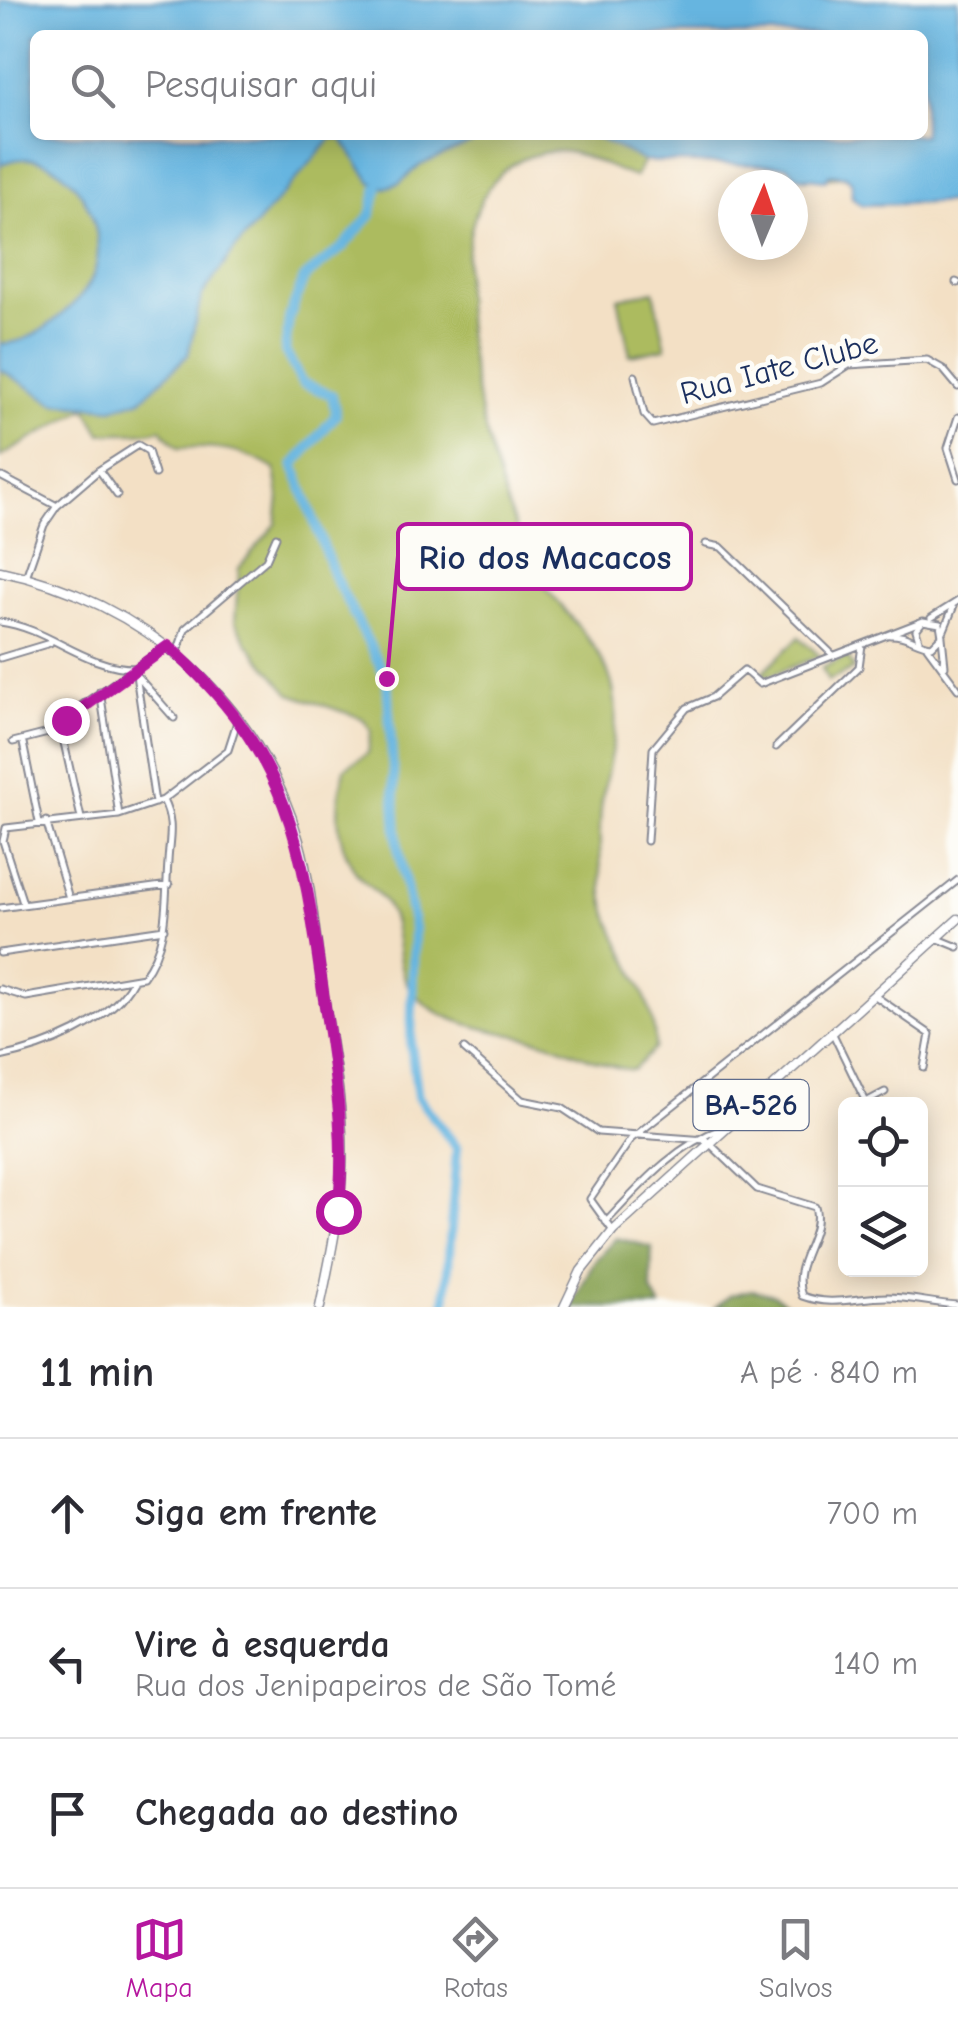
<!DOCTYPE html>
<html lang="pt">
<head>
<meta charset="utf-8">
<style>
  body { margin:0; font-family:"Comic Neue",sans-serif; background:#f2f2f3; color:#2b2b33 }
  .controls { position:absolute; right:30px; bottom:30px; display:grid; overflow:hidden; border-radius:15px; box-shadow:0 5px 25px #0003 }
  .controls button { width:90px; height:90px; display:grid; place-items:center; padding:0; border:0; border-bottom:2px solid #e1e1e2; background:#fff; color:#2b2b33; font:50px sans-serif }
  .compass { position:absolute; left:718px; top:170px; width:90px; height:90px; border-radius:50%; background:#fff; box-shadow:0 5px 25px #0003; rotate:2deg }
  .stop { position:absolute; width:30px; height:30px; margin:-22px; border:8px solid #b5179e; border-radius:50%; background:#fff }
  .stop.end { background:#b5179e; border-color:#fff; box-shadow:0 2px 10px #0008 }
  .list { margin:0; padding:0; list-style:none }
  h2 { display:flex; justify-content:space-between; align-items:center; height:130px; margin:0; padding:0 40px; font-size:42px }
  h2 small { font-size:32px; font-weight:400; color:#7c7c81 }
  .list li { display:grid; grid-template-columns:65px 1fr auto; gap:30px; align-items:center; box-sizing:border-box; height:150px; padding:0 40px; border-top:2px solid #e1e1e2 }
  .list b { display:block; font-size:38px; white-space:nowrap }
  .list p { margin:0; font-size:32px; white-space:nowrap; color:#7c7c81 }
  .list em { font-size:32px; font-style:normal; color:#7c7c81 }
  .icon { flex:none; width:55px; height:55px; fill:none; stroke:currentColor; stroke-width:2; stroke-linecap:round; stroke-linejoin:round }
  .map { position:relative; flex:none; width:958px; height:1307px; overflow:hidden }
  .search { position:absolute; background:#fff; box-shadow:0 5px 25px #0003; left:30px; right:30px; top:30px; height:110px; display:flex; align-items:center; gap:25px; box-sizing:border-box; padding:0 35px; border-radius:15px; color:#7c7c81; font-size:38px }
  .sheet { height:580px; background:#fff }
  nav { display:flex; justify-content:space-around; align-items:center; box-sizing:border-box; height:140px; border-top:2px solid #e1e1e2; background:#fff; font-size:28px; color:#7c7c81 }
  nav a { display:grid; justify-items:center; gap:5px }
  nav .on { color:#b5179e }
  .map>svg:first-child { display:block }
  .green { fill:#acbb5e; stroke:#64755e; stroke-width:2.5 }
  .forest { fill:#89a355; stroke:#52695a; stroke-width:2.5 }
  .water { fill:#66b5e0; stroke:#40729f; stroke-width:2.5 }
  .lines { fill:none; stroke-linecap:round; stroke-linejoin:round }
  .river { stroke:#66b5e0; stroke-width:10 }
  .street-casing { stroke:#878892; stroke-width:9 }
  .primary-casing { stroke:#878892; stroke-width:11 }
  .street { stroke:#fff; stroke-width:5 }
  .primary { stroke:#fff; stroke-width:8 }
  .route { stroke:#b5179e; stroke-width:12 }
  .labels { text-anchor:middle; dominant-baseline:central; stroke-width:9; stroke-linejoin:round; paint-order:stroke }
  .shield { fill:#fdfcf7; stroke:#5f6c8c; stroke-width:2.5 }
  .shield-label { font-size:30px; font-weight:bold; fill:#1b2f5e }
  .street-label { font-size:32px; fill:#1b2f5e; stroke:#fdfcf7 }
  .leader { fill:none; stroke:#b5179e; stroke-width:4 }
  .callout-dot { fill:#b5179e; stroke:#fdfcf7; stroke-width:4 }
  .callout { fill:#fdfcf7; stroke:#b5179e; stroke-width:4 }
  .callout-label { font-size:35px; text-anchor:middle; font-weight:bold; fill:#1b2f5e }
</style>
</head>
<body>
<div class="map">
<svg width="958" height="1307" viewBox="0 0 958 1307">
  <rect width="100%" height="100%" fill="#fdfcf7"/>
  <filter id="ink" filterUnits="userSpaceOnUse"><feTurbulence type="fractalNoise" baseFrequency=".01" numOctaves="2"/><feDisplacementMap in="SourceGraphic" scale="20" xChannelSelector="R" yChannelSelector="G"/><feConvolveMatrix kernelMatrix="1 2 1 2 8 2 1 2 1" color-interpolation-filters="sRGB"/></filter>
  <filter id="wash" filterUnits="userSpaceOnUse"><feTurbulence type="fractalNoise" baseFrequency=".0048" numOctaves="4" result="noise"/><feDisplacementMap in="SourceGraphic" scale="40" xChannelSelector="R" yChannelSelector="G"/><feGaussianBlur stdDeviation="2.25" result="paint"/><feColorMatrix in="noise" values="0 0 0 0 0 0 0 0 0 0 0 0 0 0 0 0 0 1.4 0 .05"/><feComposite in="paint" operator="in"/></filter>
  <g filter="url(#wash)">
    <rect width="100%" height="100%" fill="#f3e0c5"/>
    <path class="green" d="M267,135H634L717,143L958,202L865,205L852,197V182L846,176L805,179L787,166L659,159L644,161L635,177C610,170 582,150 556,151C394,163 489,478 531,563C551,604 592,631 609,675C625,717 608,759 602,801C598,827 600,859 602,885C607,944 657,989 655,1048L633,1070C598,1066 571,1048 538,1040C495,1030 434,1026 408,985C394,961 401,929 386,904C379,891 363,884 355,871C334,838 335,804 345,768L368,753L371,730L362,718L290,694L248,644L235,621L239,568L276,524L279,497L275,469C242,449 215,447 178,448L161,429C140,436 123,431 101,434L86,408L0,457V156Z
      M654,291L666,348L630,355L618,298Z
      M799,637L820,656L766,677L762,673Z
      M847,656L854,669L828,681L822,668Z"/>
    <path class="forest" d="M616,1238L652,1247L651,1289L661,1307H571L593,1263Z
      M752,1290L774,1295L792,1307H715L731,1295Z"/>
    <path class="water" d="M0,0H958V202L862,205L852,197V182L846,176L830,174L825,180L799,177L787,166L644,161L592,135H923V35H35V135H491L420,165L400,183L385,188L371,182L341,138H332L234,250L201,297L188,355L142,399L113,408L54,403L0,369V344C25,343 43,331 61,315C76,302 88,291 94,273C113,219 61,136 0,165Z"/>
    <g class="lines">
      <path class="river" d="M378,187L371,215L343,247L304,278L289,318L285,351L302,383L332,395L336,415L294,465L334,576L387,679L398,847L414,928L411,1046L418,1097L457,1148L445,1307"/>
    </g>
  </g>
  <g filter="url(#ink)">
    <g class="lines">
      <g class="street-casing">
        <path id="street" d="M956,282L958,283
          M635,376L644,414L653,424L821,383L849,365L927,360L943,369L958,387
          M958,417L948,448L958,479
          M99,470L117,495
          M2,477L57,506
          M706,544L721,547L834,656
          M26,577L44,525L57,506L99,470L138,445L148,451L155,474
          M931,618L958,601
          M0,622C49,628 84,668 135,668L155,803
          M944,630L953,608
          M890,635C907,634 917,645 932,646L942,636L940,624L923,621L916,630L919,640
          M942,637L945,666
          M927,647L958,689
          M177,653L185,629L266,560L276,537
          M0,658L50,643
          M137,676L174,718
          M100,691L119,815
          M60,725L81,818
          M13,742L52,732L82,705L166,647
          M23,743L39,822
          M776,747L859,667L862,645
          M46,821L68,895
          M647,841L653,749L687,708L713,697L744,670L760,684L923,621
          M23,903L3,841L6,828L119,815L163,800L228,750L237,722
          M0,908L169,885
          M936,938L958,947
          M0,953L164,929
          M0,989L26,997L143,977C169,943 165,902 168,862C169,838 175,824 163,800
          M875,996L930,1034L924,1068
          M833,1034L866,1102L885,1092
          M464,1049L522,1100L562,1108L598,1132L706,1140L757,1189L815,1207C824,1236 789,1264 802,1296C832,1307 856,1297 887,1297C910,1297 935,1304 958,1305
          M0,1057C45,1048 110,1023 133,981
          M606,1222C640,1186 675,1145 723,1128
          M613,1231L590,1199L631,1139L958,880"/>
      </g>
      <g class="primary-casing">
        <path id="primary" d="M0,571C141,600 260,700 299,841C312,887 315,937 322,984C329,1033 340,1084 342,1134C345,1192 332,1250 320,1307
          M564,1307L581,1271L613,1231L958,919"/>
      </g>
      <use href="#street" class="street"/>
      <use href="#primary" class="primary"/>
    </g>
  </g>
  <g class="lines" filter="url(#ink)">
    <path class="route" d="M66,720L168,646C293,756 303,850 325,1006C335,1075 347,1141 338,1211"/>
  </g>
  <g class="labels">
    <rect class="shield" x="693.5" y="1080" width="115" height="50" rx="8"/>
    <g class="shield-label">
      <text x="751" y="1105">BA-526</text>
    </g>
    <g class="street-label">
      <text transform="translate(779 368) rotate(-15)">Rua Iate Clube</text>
    </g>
  </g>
  <path class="leader" d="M387 679L398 556"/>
  <circle class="callout-dot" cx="387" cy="679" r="10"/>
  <rect class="callout" x="398" y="524" width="293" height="65" rx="10"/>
  <g class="callout-label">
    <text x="545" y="569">Rio dos Macacos</text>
  </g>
</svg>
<div class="controls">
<button><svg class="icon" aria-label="locate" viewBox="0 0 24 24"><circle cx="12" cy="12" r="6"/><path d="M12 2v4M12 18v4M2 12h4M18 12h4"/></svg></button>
<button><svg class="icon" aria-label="layers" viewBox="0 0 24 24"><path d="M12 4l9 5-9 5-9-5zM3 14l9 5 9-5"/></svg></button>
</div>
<svg class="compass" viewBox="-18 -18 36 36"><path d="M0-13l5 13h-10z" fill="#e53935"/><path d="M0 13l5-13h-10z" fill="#7c7c81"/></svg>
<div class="stop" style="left:338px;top:1211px"></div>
<div class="stop end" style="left:66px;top:720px"></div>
<div class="search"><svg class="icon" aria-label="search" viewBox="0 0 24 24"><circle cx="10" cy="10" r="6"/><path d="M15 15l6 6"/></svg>Pesquisar aqui</div>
</div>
<section class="sheet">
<h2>11 min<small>A pé · 840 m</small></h2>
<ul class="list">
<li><svg class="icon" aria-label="ahead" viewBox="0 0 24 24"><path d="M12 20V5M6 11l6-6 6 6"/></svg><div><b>Siga em frente</b></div><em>700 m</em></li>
<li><svg class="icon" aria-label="left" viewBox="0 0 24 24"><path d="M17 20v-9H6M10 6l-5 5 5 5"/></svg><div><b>Vire à esquerda</b><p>Rua dos Jenipapeiros de São Tomé</p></div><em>140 m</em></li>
<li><svg class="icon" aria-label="arrive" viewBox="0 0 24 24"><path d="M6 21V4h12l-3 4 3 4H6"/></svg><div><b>Chegada ao destino</b></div></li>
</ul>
</section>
<nav>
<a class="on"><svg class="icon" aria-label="map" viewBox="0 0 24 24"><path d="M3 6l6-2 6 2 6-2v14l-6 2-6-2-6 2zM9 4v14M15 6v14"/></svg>Mapa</a>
<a><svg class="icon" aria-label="directions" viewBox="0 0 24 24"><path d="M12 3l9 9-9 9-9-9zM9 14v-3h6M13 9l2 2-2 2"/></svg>Rotas</a>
<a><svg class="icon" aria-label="saved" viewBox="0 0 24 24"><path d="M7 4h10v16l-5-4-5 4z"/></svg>Salvos</a>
</nav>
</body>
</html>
